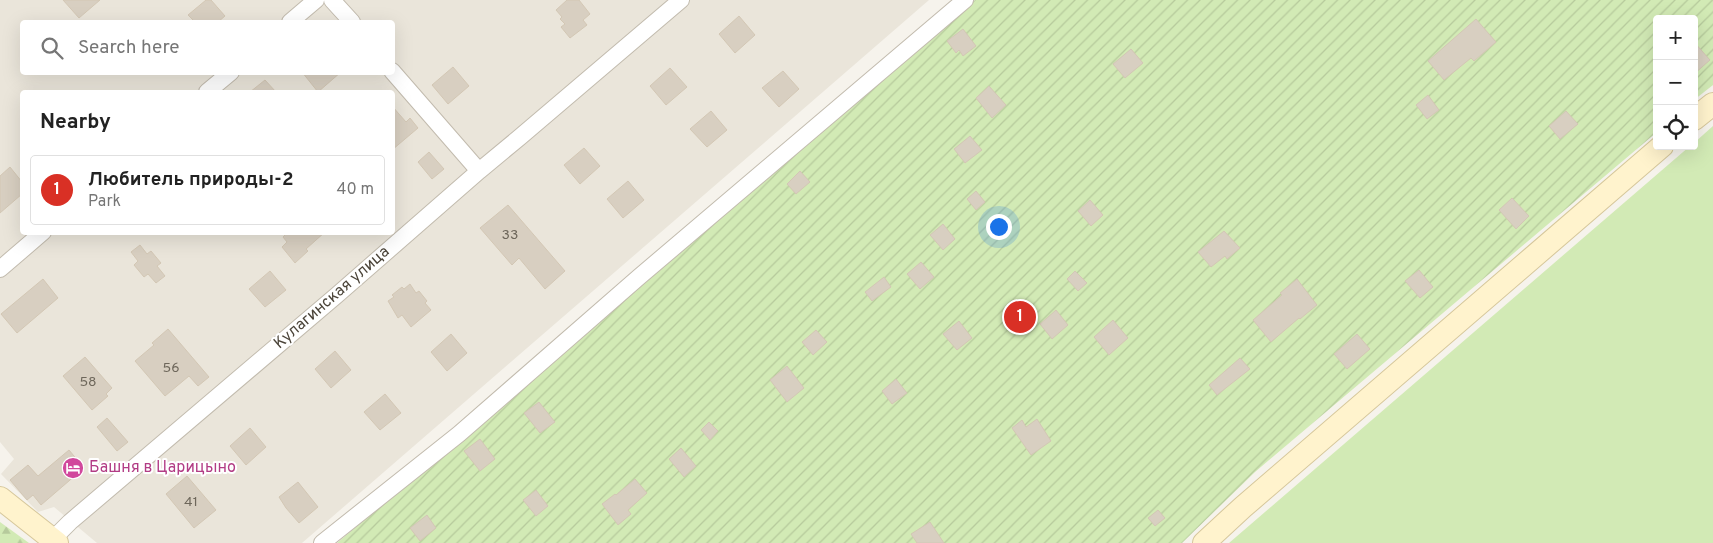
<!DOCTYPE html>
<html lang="en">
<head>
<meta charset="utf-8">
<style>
  body { margin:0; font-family:Overpass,sans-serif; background:#f6f6f6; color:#222 }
  .controls { position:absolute; right:15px; top:15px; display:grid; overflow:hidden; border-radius:5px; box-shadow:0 5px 20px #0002 }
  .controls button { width:45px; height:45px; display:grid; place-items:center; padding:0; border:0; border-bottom:1px solid #e0e0e0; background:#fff; color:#222; font:25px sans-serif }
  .you { position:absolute; left:998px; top:226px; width:18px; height:18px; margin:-12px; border:4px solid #fff; border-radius:50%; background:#1a73e8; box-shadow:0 0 0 8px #1a73e833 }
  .badge { display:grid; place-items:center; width:32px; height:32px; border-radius:50%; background:#d93025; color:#fff; font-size:16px; font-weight:700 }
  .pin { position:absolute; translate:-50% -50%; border:2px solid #fff; box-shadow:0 1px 5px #0006 }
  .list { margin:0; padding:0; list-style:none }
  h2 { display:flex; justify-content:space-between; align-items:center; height:65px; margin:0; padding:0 20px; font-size:21px }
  h2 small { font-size:16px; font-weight:400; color:#767676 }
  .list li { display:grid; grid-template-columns:32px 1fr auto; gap:15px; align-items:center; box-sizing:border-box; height:70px; margin:0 10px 10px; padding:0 10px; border:1px solid #e0e0e0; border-radius:5px }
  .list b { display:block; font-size:19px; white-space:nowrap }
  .list p { margin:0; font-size:16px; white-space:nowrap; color:#767676 }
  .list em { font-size:16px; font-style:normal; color:#767676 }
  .icon { flex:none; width:28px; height:28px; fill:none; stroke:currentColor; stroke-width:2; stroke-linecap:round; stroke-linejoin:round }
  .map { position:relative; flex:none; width:1713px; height:543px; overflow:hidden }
  .search { position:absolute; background:#fff; box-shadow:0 5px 20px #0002; left:20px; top:20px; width:375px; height:55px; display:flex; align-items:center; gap:12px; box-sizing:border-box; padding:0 18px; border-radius:5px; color:#767676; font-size:19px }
  .panel { position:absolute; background:#fff; box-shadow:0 5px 20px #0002; left:20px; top:90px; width:375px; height:145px; border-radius:5px }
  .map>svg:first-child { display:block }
  .residential { fill:#eae5da; fill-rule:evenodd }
  .green { fill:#d2eab5 }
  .forest { fill:url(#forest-firs) }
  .garden { fill:url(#garden-furrows) }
  .building { fill:#d8cfc1; stroke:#d3c7b4 }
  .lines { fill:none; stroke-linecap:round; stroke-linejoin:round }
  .street-casing { stroke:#c2bbae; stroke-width:18 }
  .secondary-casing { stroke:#d6c79b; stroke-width:24 }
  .street { stroke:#fff; stroke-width:16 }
  .secondary { stroke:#fff3cd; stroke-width:22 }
  .labels { text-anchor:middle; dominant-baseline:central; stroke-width:4; stroke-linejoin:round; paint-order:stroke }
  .number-label { font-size:14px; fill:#6e675b }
  .street-label { font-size:16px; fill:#4b4439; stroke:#fff }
  .hotel-label { font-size:16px; fill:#b23c85; stroke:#fff; text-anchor:start }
</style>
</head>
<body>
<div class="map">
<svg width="1713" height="543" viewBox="0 0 1713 543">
  <defs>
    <pattern id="forest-firs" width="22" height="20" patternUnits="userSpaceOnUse" patternTransform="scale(1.25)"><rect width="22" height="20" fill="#d2eab5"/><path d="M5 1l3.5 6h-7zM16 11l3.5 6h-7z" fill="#b6ca9c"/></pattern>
    <pattern id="garden-furrows" width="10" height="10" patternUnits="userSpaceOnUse" patternTransform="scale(1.25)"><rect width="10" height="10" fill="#d2eab5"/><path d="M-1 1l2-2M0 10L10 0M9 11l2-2" fill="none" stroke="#b6ca9c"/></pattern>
  </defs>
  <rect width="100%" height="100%" fill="#f6f3ec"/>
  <path class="residential" d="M0,0H929L302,543H97L54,507L38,512L1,474L14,459L0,442ZM22,22H392V72H22ZM22,92H392V232H22Z"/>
  <path class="green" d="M1713,126V543H1229L1690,146H1694V143Z"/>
  <path class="forest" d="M0,522L29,543H0Z"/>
  <path class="garden" d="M975,0H1713V85L1694,100V19H1657V132L1255,472L1182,543H337Z"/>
  <path class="building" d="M63,0H100L79,18Z
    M206,0H211L225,16L218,22H195L188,15Z
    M567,0H579L590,14L583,20L587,25L570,38L561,27L565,24L560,19L562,17L556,10Z
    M739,16L755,35L735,53L719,34Z
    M1476,19L1496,42L1474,61L1471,58L1444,80L1428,61Z
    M963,29L976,46L963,56L959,50L956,53L947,41Z
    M1694,42L1710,60L1694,74Z
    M1131,49L1143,63L1125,78L1113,64Z
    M453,67L469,86L448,104L432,85Z
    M670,68L687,87L666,105L650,86Z
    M783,71L799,89L779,107L762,88Z
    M302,72H341L318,92Z
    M265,80L276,92H250Z
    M989,86L1006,105L992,118L976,98Z
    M1428,95L1439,110L1427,119L1416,105Z
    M392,106L406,122L410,118L418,128L392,150Z
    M711,111L727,130L707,147L690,129Z
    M1566,111L1578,124L1560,139L1549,126Z
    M970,136L982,150L965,163L954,149Z
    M584,148L600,166L580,184L564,165Z
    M429,152L444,169L432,179L418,162Z
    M10,167L22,182V194L0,213V176Z
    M800,171L810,182L796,194L787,184Z
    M628,181L644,200L623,218L607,199Z
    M976,191L985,202L976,210L967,199Z
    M1512,198L1529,216L1516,229L1499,210Z
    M1090,200L1103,215L1091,226L1078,211Z
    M508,205L565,271L545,289L519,258L512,265L480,228Z
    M943,224L955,239L943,250L930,235Z
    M1224,231L1240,248L1227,259L1225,256L1211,267L1198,252Z
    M288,232H325L306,249L308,251L295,263L282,247L287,242L283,237Z
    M140,245L147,254L151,251L161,263L157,266L165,276L156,283L148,274L144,277L134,265L138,261L131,252Z
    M921,262L934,277L920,289L907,274Z
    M1419,270L1433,287L1420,298L1405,281Z
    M270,271L286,290L265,307L249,289Z
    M1075,271L1087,283L1078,291L1067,279Z
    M884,277L891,287L872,301L865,292Z
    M43,279L58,298L17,333L1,314Z
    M1297,279L1317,305L1300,319L1299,318L1271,342L1253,320L1282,295L1280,293Z
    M410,284L416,293L419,291L427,301L425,303L431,310L411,327L402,315L398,318L388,301L394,297L392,295L402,287L404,289Z
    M1056,310L1068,325L1052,339L1040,324Z
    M1113,320L1128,338L1109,355L1094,337Z
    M959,321L972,338L957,350L943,334Z
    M168,329L209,377L198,386L189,376L165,396L135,361L154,345L152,343Z
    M816,330L827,342L813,355L802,342Z
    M451,334L467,353L447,371L431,352Z
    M1357,334L1370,349L1347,369L1334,354Z
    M335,351L351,370L331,388L315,369Z
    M85,357L112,388L106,394L108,396L92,410L63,376Z
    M1240,358L1250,369L1217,395L1209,385Z
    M787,366L804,388L787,402L770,380Z
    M896,379L907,393L892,404L882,391Z
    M385,394L401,413L380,430L364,412Z
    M539,402L555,422L540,433L524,413Z
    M107,418L128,442L117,451L97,427Z
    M1037,419L1051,441L1031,455L1012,428L1022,420L1026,427Z
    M709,422L718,431L710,440L701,430Z
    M250,428L266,447L246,465L230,446Z
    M480,439L495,459L480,471L464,451Z
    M681,448L696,466L684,477L669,459Z
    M69,450L84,468L41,505L33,495L27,500L10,480L28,465L38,476Z
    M187,476L216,510L194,528L166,494Z
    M635,479L647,493L628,510L631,514L618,525L602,504L615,494L616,495Z
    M298,482L318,507L299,523L286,508L279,497Z
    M536,490L548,506L536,516L523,500Z
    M1158,510L1165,518L1155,526L1148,518Z
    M427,515L436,528L420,541L410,528Z
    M930,522L944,543H917L911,534Z"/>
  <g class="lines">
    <g class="street-casing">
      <path id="street" d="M332,0L352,22
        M290,22L316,0
        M392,71L479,171
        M207,92L231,72
        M0,269L43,232
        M52,540L70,522L337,295L479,171L520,137L681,0
        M322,543L459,434L639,277L965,0"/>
    </g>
    <g class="secondary-casing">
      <path id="secondary" d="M1694,119L1713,104
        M0,498L57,543
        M1204,543L1243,507L1662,146"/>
    </g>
    <use href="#street" class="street"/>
    <use href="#secondary" class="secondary"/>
  </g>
  <defs>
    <g id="hotel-disc" transform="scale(1.125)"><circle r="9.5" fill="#d1479c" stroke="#fff"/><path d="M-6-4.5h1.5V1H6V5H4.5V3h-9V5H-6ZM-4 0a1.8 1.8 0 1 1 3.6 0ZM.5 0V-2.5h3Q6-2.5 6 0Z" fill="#fff"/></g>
  </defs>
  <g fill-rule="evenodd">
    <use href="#hotel-disc" x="73" y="468"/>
  </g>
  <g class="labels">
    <g class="number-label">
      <text x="510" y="235">33</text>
      <text x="171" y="368">56</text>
      <text x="88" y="382">58</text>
      <text x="191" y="502">41</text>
    </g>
    <g class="street-label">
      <text transform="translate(332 298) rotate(-41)">Кулагинская улица</text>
    </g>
    <g class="hotel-label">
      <text x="89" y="468">Башня в Царицыно</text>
    </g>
  </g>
</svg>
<div class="controls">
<button>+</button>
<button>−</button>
<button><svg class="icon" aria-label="locate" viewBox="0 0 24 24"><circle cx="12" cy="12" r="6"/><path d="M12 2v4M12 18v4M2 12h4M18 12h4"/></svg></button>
</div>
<div class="you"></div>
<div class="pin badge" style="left:1020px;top:317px">1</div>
<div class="search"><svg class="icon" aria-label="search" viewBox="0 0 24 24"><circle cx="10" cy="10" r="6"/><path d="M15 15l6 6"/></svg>Search here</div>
<section class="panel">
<h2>Nearby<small></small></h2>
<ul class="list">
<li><span class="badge">1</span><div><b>Любитель природы-2</b><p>Park</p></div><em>40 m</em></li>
</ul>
</section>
</div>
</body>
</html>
